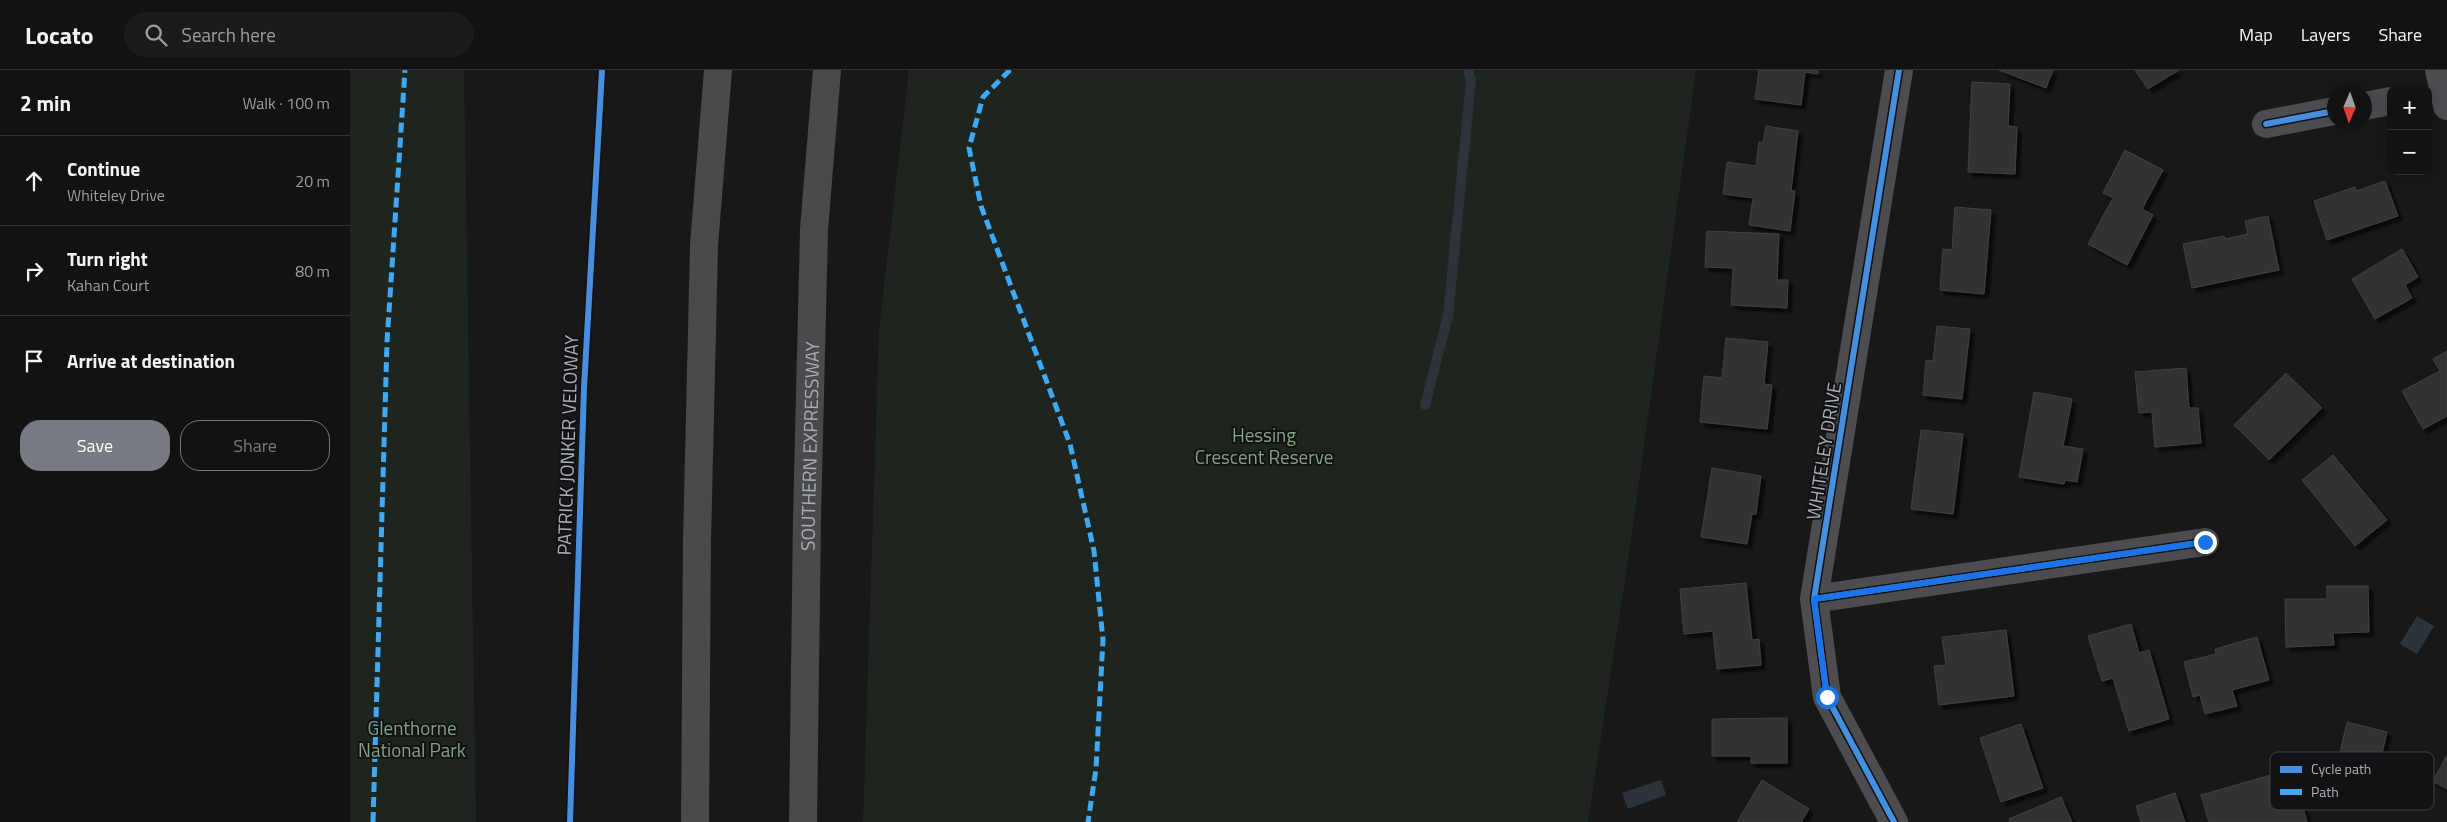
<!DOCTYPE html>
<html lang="en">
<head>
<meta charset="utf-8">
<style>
  body { margin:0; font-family:"Titillium Web",sans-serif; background:#1b1b1b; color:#f1f3f6 }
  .controls { position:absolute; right:15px; top:15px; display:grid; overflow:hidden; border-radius:10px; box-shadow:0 2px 12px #0003 }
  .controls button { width:45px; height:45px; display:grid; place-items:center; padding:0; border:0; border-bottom:1px solid #313232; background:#121212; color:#f1f3f6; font:25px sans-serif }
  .compass { position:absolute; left:1977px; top:15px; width:45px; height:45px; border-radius:50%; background:#121212; box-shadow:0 2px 12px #0003; rotate:182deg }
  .stop { position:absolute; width:15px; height:15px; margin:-11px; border:4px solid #1a73e8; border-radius:50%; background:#fff }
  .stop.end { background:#1a73e8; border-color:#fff; box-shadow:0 1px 5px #0008 }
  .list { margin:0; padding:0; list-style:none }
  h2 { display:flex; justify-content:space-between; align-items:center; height:65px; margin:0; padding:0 20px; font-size:21px }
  h2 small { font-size:16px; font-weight:400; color:#9c9e9f }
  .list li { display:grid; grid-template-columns:32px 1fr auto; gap:15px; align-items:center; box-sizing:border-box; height:90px; padding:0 20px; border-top:1px solid #313232 }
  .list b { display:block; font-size:19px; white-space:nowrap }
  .list p { margin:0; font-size:16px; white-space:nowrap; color:#9c9e9f }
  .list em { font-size:16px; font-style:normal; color:#9c9e9f }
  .actions { display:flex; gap:10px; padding:15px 20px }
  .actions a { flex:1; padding:11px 0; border:1px solid #767a81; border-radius:20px; text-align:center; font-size:18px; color:#767a81 }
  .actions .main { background:#767a81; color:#fff }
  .icon { flex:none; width:28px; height:28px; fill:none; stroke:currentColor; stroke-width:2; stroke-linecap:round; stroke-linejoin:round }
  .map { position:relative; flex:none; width:2097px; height:752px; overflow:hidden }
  header { display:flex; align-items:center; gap:30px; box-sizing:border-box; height:70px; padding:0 25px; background:#121212; border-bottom:1px solid #313232 }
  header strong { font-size:24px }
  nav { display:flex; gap:28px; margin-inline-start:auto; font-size:18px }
  .search { width:350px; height:45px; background:#1b1b1b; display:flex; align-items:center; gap:12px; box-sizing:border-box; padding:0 18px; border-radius:28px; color:#9c9e9f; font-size:19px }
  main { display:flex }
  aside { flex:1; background:#121212 }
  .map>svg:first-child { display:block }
  .green { fill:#1e251e }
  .water { fill:#2b343a }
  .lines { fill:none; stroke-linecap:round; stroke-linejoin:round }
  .stream { stroke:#2b343a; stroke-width:10 }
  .building { fill:#313132; stroke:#404144; filter:url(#shadow) }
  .minor { stroke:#4c4d51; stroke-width:28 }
  .highway { stroke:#4a4a4d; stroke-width:28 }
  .quiet { stroke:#3fa9f5; stroke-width:5; stroke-dasharray:10 5; stroke-linecap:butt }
  .cycleway-casing { stroke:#121214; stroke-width:9 }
  .cycleway { stroke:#468fdf; stroke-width:6 }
  .route { stroke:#1a73e8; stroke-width:6 }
  .labels { text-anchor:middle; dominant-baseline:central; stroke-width:4; stroke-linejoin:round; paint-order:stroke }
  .park-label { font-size:19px; fill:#81a380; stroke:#121214 }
  .street-label { font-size:19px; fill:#a9afb9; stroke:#121214 }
  .key { fill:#121214; stroke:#3f4146; stroke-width:1 }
  .key-label { font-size:14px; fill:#a9afb9 }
</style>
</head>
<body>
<header>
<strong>Locato</strong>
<div class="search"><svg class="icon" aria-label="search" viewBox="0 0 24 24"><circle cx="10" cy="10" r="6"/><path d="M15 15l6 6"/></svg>Search here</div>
<nav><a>Map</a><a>Layers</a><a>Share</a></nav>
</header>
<main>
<aside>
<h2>2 min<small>Walk · 100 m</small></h2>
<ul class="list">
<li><svg class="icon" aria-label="ahead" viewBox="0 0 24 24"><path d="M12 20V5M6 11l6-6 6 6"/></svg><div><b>Continue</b><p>Whiteley Drive</p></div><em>20 m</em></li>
<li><svg class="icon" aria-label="right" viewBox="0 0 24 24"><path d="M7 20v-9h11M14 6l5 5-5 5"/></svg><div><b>Turn right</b><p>Kahan Court</p></div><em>80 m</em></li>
<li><svg class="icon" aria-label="arrive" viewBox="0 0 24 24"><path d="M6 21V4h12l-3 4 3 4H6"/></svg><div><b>Arrive at destination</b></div></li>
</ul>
<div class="actions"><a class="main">Save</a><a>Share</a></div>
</aside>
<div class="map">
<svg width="2097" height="752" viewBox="0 0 2097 752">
  <defs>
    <filter id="shadow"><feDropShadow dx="4.5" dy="4.5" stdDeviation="1" flood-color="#0009"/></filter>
  </defs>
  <rect width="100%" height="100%" fill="#181818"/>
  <path class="green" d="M0,0H114L126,752H0Z
    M559,0H1346L1281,470L1238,752H513L529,260Z"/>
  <path class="water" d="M2067,546L2084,556L2067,584L2050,574Z
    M1311,710L1316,725L1278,739L1272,723Z"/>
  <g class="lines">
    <path class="stream" d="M1075,335L1098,246L1121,10L1118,0"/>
  </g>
  <path class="building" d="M1409,0H1468V4L1455,2L1451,35L1405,29Z
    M1649,0H1703L1696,18Z
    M1785,0H1829L1798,19Z
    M1622,12L1660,14L1658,56L1667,57L1665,104L1618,102Z
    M1416,56L1448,61L1441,120L1445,121L1440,161L1399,155L1403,128L1373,124L1377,92L1406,96L1409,72L1413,73Z
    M1775,80L1813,100L1792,139L1803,145L1777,195L1738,174L1763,128L1753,123Z
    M2035,111L2048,146L1977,170L1964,131L2005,117L2006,121Z
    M1605,137L1641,140L1634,224L1590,220L1593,179L1602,180Z
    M1918,146L1929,200L1842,218L1833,174L1874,166L1875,169L1898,164L1895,151Z
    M1357,161L1429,164L1427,210H1438L1437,238L1381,235L1383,198L1355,197Z
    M2052,179L2068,207L2055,215L2062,228L2025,249L2002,209Z
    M1587,256L1620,259L1612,329L1573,325L1576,290L1583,291Z
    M1376,268L1418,272L1414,314L1422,315L1417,359L1350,352L1354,306L1372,308Z
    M2097,281V346L2073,359L2052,321L2090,301L2083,289Z
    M1836,298L1839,338H1848L1851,373L1805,377L1802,342L1789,343L1785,302Z
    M1936,303L1972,338L1919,390L1884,355Z
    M1684,322L1722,329L1713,376L1733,379L1727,412L1715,410L1714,414L1669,407Z
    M1571,360L1613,364L1603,444L1561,439Z
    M1983,385L2037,450L2005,476L1952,410Z
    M1362,398L1411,406L1406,444H1402L1397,474L1351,467Z
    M1396,513L1402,570L1409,569L1411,595L1367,599L1363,561L1334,564L1330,519Z
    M1977,516H2018L2019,562L1983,563L1984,575L1936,577L1935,529H1977Z
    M1781,554L1789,583L1799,580L1819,649L1779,661L1763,608L1752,611L1738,566Z
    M1656,560L1664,626L1589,635L1584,596L1596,595L1592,567Z
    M1907,567L1919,610L1882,620L1887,636L1855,644L1850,625L1843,627L1834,592L1866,584L1865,579Z
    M1437,648V693H1401V686H1362V649Z
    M1997,652L2037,662L2024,718L1984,709Z
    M1671,654L1693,718L1651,732L1630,668Z
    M2097,685V719L2083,711Z
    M1942,699L1957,752H1859L1851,725Z
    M1412,710L1459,739L1451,752H1387Z
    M1825,723L1835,752H1791L1786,736Z
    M1711,727L1722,752H1660L1659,749Z"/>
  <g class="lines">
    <path class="minor" d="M2089,0L2097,36
      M2014,36L2041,31
      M1916,54L1984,41
      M1464,529L1855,472
      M1544,752L1477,627L1464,529L1549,0"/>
    <g class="highway">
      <path d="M345,752L347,471L354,176L368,0"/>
      <path id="s1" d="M453,752L457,448L464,160L477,0"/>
    </g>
    <path class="quiet" d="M660,0L633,27L619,78L631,136L720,374L744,481L753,570L746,699L738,752
      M23,752L37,272L55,0"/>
    <g class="cycleway-casing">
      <path id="cycleway" d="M1916,54L1984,41
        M1464,529L1855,472
        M220,752L234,318L252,0
        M1544,752L1477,627L1464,529L1549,0"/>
    </g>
    <use href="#cycleway" class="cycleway"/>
  </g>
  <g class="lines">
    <path class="route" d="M1477,627L1464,529L1855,472"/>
  </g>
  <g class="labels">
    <g class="park-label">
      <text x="914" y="364">Hessing<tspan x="914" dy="22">Crescent Reserve</tspan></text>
      <text x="62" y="657">Glenthorne<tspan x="62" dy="22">National Park</tspan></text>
    </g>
    <g class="street-label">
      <text transform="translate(217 375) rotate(-88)">PATRICK JONKER VELOWAY</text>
      <text stroke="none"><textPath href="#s1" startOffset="376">SOUTHERN EXPRESSWAY</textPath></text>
      <text transform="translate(1473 381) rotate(-81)">WHITELEY DRIVE</text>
    </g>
  </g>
  <rect x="1920" y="682" width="164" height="58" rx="8" class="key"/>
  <rect x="1930" y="696" width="22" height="7" fill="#468fdf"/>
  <rect x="1930" y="719" width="22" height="6" fill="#3fa9f5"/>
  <g class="key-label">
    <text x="1961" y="704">Cycle path</text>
    <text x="1961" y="727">Path</text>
  </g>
</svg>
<div class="controls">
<button>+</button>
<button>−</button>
</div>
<svg class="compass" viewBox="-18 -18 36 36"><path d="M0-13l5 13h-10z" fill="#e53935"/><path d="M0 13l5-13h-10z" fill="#9c9e9f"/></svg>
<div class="stop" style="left:1477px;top:627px"></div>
<div class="stop end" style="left:1855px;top:472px"></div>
</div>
</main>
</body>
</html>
